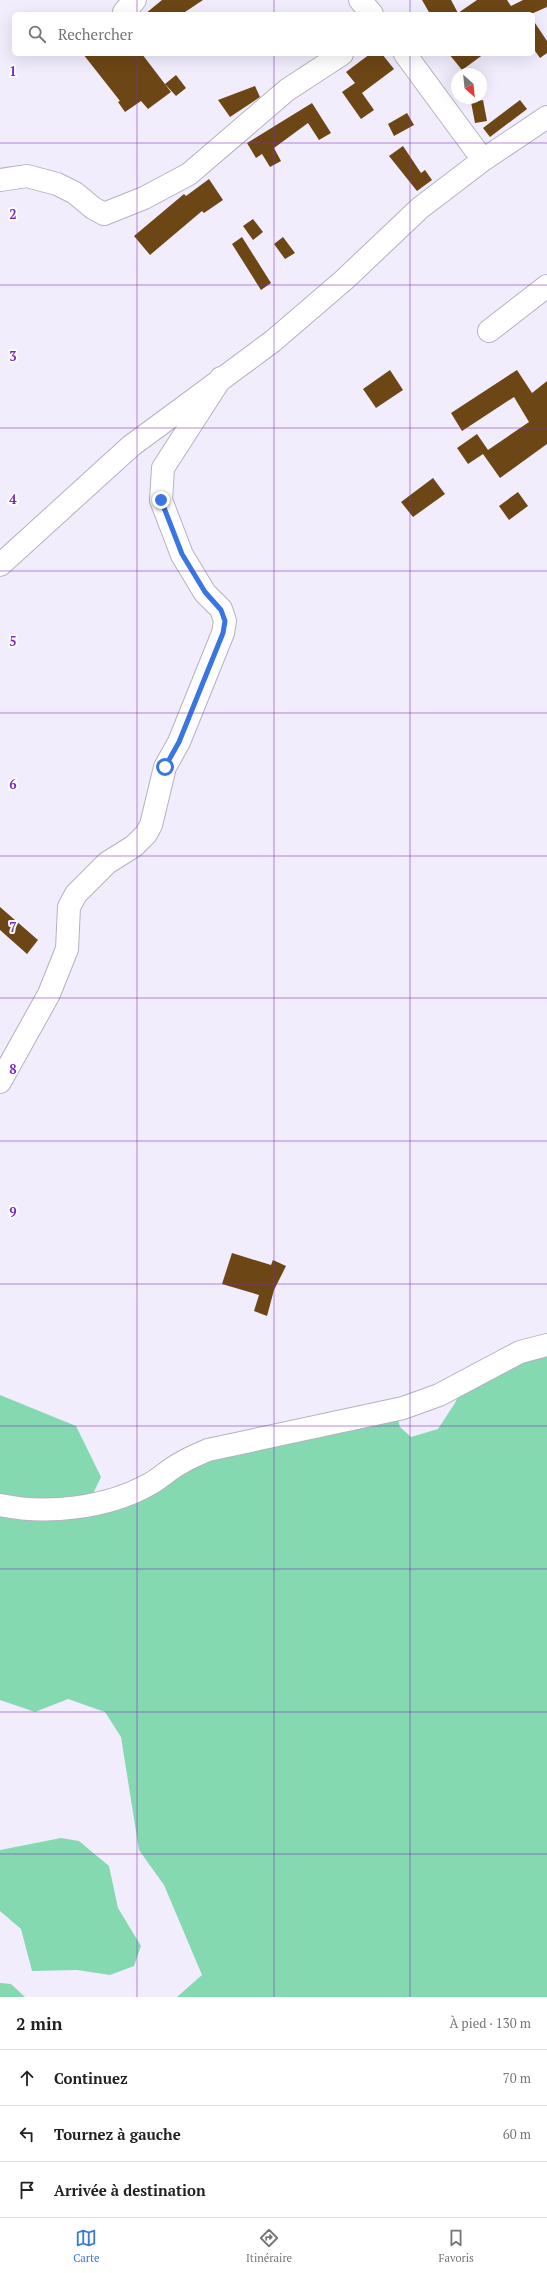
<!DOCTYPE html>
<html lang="fr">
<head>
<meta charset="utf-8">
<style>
  body { margin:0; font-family:"PT Serif",serif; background:#f2f2f2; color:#222 }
  .compass { position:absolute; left:451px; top:68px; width:36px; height:36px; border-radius:50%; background:#fff; box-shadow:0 4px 16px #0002; rotate:153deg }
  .stop { position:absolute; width:12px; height:12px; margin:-9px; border:3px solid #3a75e4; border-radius:50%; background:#fff }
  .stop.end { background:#3a75e4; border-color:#fff; box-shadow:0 1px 4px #0008 }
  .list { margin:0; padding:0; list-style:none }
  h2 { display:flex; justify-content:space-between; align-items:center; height:52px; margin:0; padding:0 16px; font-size:17px }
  h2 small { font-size:13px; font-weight:400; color:#767676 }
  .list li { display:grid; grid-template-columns:26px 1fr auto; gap:12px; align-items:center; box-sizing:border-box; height:56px; padding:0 16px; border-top:1px solid #e0e0e0 }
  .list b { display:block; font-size:15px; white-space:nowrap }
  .list em { font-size:13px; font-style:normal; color:#767676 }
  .icon { flex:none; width:22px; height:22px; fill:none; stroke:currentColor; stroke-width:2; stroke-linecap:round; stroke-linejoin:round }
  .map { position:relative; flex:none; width:547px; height:1997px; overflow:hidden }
  .search { position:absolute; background:#fff; box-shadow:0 4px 16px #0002; left:12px; right:12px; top:12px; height:44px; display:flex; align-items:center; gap:10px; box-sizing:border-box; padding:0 14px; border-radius:6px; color:#767676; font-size:15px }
  .sheet { height:220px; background:#fff }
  nav { display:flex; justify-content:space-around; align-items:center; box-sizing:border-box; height:56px; border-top:1px solid #e0e0e0; background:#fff; font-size:11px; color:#767676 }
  nav a { display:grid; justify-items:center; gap:2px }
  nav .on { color:#3a75e4 }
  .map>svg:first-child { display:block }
  .green { fill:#84d9b1 }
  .building { fill:#6d4615 }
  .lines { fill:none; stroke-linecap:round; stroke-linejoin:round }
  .minor-casing { stroke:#b5b1c0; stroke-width:24 }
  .minor { stroke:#fff; stroke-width:22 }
  .route { stroke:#3a75e4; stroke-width:5 }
  .grid { fill:none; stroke:#7b2cbf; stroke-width:1; stroke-opacity:0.55 }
  .grid-label { font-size:13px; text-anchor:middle; font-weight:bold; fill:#7b2cbf; stroke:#fdfdfd; stroke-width:4; stroke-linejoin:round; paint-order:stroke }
</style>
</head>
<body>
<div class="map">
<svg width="547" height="1997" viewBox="0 0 547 1997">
  <rect width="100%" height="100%" fill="#f1edfd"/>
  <path class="green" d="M547,1335V1997H177L202,1975L164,1885L139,1850L121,1737L105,1712L68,1699L35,1712L0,1700V1395L76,1426L101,1477L92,1496L128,1505L188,1450L393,1401L400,1427L411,1437L438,1429L455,1403L473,1364Z
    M61,1838L79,1841L109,1866L118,1908L141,1946L134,1966L110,1975L77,1970L32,1971L21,1929L0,1911V1850Z
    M0,1983L11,1984L25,1997H0Z"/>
  <path class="building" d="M162,0H203L182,14H145Z
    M422,0H451L458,13L477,0H507L511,6L523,0H547V7L531,14H430Z
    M533,20L547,41V53L540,58L533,48Z
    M83,54H142L171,92L148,109L141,101L125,112L118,102L120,101Z
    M370,54H382L394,69L362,93L374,110L361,119L342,92L355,83L346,72Z
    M449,54H484L462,70Z
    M176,75L186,88L176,96L165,84Z
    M255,86L260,97L230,117L218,100Z
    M483,100L487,121L475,123L471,102Z
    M520,100L527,109L490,137L483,128Z
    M312,103L331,133L319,140L308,123L274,148L281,161L270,167L262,154L256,158L247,143Z
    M407,113L414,125L394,136L388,124Z
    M403,146L421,173L425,170L432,180L417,191L389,156Z
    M209,179L223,200L204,213L202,211L150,255L134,236L184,194L186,196Z
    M253,219L263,232L253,240L243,226Z
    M242,237L271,283L261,290L232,244Z
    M283,237L295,253L285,259L274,244Z
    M390,370L403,390L376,408L363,389Z
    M517,370L532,393L547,381V444L500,478L483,454L468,464L457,448L477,434L488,450L529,422L514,397L462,431L451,413Z
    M433,478L445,494L413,517L401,502Z
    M518,492L528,506L509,520L499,506Z
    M0,907L38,940L27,954L0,930Z
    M232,1253L271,1265L273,1260L286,1266L274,1290L267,1316L254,1311L259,1295L222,1284Z"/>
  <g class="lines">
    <g class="minor-casing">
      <path id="minor" d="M360,0L372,14
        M124,12L135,0
        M405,54L483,160
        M0,180L27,176L57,184L75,193L93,208L104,214L144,198L189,174L287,90L342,54
        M489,331L547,286
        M0,565L131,446L273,341L344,280L420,208L483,160L547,117
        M0,1082L49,994L67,949L69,907L76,894L107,863L134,846L146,834L151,825L165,767L179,742L223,633L225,621L221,609L205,593L182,555L161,500L163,468L221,378
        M0,1505C47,1515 106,1508 148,1485C160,1479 169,1469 181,1463C189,1458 199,1454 208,1450L403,1408L439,1395L520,1352L547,1345"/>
    </g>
    <use href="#minor" class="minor"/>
  </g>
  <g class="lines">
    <path class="route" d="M161,500L182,554L205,592L221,610L225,621L223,633L179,742L165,767"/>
  </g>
  <path class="grid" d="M137,0V14M274,0V14M410,0V14M137,54V1997M274,54V1997M410,54V1997M0,143H547M0,285H547M0,428H547M0,571H547M0,713H547M0,856H547M0,998H547M0,1141H547M0,1284H547M0,1426H547M0,1569H547M0,1712H547M0,1854H547"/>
  <g class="grid-label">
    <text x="13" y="76">1</text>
    <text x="13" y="219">2</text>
    <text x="13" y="361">3</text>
    <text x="13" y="504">4</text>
    <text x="13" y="646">5</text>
    <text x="13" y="789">6</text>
    <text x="13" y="932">7</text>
    <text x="13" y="1074">8</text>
    <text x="13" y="1217">9</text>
  </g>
</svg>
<svg class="compass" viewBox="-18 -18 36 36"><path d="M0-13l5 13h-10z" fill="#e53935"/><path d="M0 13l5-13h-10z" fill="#767676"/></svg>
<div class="stop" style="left:165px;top:767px"></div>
<div class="stop end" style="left:161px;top:500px"></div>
<div class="search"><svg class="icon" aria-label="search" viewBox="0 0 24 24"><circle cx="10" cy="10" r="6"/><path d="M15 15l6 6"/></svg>Rechercher</div>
</div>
<section class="sheet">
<h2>2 min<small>À pied · 130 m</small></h2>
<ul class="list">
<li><svg class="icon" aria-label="ahead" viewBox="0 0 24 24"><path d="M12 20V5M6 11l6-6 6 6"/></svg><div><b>Continuez</b></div><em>70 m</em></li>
<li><svg class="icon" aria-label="left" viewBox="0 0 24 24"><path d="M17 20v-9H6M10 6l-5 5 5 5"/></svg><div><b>Tournez à gauche</b></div><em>60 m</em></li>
<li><svg class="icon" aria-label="arrive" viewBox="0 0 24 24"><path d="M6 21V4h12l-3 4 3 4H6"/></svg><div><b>Arrivée à destination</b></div></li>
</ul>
</section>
<nav>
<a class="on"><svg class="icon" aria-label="map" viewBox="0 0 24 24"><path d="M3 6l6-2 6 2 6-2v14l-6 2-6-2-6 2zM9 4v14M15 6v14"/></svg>Carte</a>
<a><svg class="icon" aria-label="directions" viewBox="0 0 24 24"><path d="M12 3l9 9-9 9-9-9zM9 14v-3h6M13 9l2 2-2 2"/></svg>Itinéraire</a>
<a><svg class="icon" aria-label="saved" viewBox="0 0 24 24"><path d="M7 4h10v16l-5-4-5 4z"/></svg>Favoris</a>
</nav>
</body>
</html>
